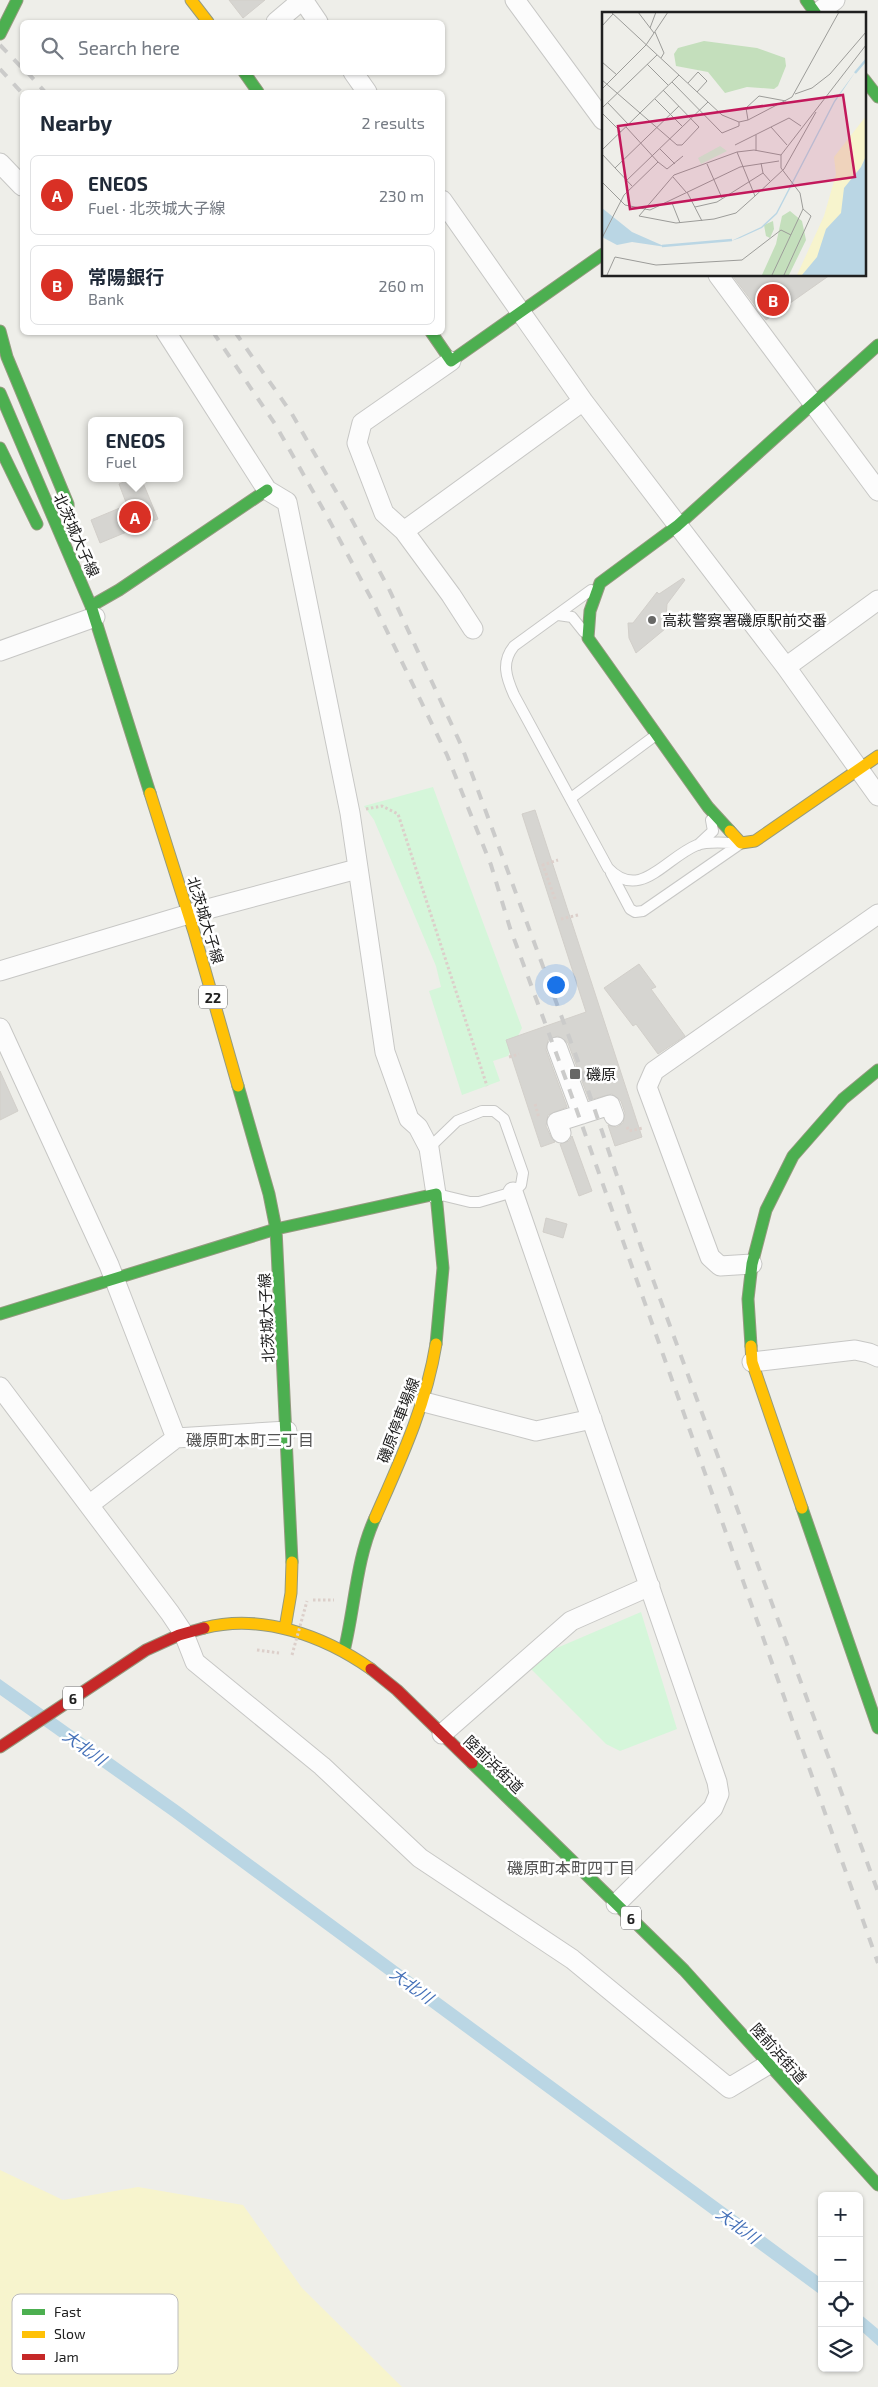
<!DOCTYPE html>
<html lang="en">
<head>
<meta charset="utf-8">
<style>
  body { margin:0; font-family:"Exo 2","Noto Sans JP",sans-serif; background:#f2f2f3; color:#1f2937 }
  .controls { position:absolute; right:15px; bottom:15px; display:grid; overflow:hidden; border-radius:8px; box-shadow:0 1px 4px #0004 }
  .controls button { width:45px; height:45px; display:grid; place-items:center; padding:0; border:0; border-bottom:1px solid #e0e1e3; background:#fff; color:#1f2937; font:25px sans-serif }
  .you { position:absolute; left:555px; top:984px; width:18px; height:18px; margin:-12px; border:4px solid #fff; border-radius:50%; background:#1a73e8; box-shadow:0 0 0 8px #1a73e833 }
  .badge { display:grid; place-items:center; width:32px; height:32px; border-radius:50%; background:#d93025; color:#fff; font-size:16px; font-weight:700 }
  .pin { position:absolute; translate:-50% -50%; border:2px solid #fff; box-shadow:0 1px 5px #0006 }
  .popup { position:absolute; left:88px; top:417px; width:95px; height:65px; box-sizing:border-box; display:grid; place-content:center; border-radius:8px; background:#fff; filter:drop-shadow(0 1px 4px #0005); font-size:16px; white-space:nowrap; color:#747a83 }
  .popup b { font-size:19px; color:#1f2937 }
  .popup::after { content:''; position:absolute; left:50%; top:100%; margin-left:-10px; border:10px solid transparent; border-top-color:#fff }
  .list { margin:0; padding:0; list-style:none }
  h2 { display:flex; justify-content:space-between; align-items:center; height:65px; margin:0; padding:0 20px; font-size:21px }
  h2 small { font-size:16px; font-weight:400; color:#747a83 }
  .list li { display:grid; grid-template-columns:32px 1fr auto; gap:15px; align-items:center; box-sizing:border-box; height:80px; margin:0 10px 10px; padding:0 10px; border:1px solid #e0e1e3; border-radius:8px }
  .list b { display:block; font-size:19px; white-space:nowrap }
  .list p { margin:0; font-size:16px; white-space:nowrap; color:#747a83 }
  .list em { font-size:16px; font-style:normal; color:#747a83 }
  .icon { flex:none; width:28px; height:28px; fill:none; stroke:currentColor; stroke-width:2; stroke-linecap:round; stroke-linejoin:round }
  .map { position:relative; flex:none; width:878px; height:2387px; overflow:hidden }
  .search { position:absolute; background:#fff; box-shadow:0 1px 4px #0004; left:20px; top:20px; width:425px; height:55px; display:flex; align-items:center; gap:12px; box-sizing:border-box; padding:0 18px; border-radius:8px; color:#747a83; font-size:19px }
  .panel { position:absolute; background:#fff; box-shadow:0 1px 4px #0004; left:20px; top:90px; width:425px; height:245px; border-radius:8px }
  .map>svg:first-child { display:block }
  .sand { fill:#f7f4cd }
  .park { fill:#d5f6da }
  .water { fill:#bad6e4 }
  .building { fill:#d6d5d1; stroke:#d2cfca }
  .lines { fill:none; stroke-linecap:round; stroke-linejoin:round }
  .lane-casing { stroke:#c7c7c5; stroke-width:12 }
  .street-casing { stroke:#c7c7c5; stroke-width:21 }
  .fast-casing { stroke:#949a7f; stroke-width:13 }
  .slow-casing { stroke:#949a7f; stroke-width:13 }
  .jam-casing { stroke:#949a7f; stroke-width:13 }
  .path { stroke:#dccfca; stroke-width:3; stroke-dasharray:2.5 2.5; stroke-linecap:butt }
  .lane { stroke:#fcfcfc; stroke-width:10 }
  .street { stroke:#fcfcfc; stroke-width:19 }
  .fast { stroke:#4caf50; stroke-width:11 }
  .slow { stroke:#ffc107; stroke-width:11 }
  .jam { stroke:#c62828; stroke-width:11 }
  .rail { stroke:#cbcbca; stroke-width:4; stroke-dasharray:10 10; stroke-linecap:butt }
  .path-bridge { stroke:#dccfca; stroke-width:3; stroke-dasharray:2.5 2.5; stroke-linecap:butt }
  .poi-dot { fill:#686866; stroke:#fff; stroke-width:2 }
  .labels { text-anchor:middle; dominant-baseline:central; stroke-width:5; stroke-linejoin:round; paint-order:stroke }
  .shield { fill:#fff; stroke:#636363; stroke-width:1 }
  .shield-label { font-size:14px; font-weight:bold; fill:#202020 }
  .street-label { font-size:15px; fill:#202020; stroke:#fff }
  .poi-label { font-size:15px; fill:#202020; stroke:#fff; text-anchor:start }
  .neighbourhood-label { font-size:16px; fill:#535353; stroke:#fff }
  .water-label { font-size:16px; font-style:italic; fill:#4470b8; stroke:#fff }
  .inset-river { fill:none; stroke:#bad6e4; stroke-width:2.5 }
  .inset-road { fill:none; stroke:#9c9c99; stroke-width:1 }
  .view { fill:#c2185b; fill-opacity:0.15; stroke:#c2185b; stroke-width:2.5 }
  .inset-edge { fill:none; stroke:#202020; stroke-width:2.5 }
  .key { fill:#fff; stroke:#bcbcbc; stroke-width:1 }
  .key-label { font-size:14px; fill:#202020 }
</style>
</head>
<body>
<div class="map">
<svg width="878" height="2387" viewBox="0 0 878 2387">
  <rect width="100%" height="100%" fill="#eeeee9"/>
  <path class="sand" d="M0,2170L63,2200L138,2187L243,2205L302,2288L402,2387H0Z"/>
  <path class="park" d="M433,787L522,1028L508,1056L493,1061L500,1081L462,1095L429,991L441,987L436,966L374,820L364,806Z
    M641,1612L677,1729L620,1751L606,1744L524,1662Z"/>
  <path class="water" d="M0,1679L179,1806L822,2279V2296L171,1816L0,1695Z
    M859,2313L878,2329V2346L859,2329Z"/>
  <path class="building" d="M229,0H265L243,18Z
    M732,275H830L766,320Z
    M133,478H141L158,519L100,543L91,520L127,505L119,484Z
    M683,578L685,580L667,604L665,629L636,653L629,638L628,623H633L657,592L659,594Z
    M535,810L642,1137L615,1146L608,1125L617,1127L623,1123L625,1113L621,1101L612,1094L589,1100L568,1043L558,1036L548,1040L546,1050L567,1107L548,1115L546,1126L551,1137L555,1142L541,1147L506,1040L586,1012L522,814Z
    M639,964L656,987L651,989L685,1036L658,1054L636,1024L633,1026L604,988Z
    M0,1071L18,1111L0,1120Z
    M572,1136L592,1191L579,1196L560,1144L569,1141Z
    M546,1218L567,1224L563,1238L543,1232Z"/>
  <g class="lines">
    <g class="lane-casing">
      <path id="lane" d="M591,590L514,646C501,662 506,677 514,695L608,868C640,902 665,858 697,845C708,841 723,843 735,843
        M558,615L572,617L584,632
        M571,798L656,735
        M698,845L713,831L711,820
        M611,873L630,909L635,912L643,911L740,844
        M429,1148L457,1121L482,1111H494L504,1119L523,1173L521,1185L513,1192L479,1202H470L437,1194"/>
    </g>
    <g class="street-casing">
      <path id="street" d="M303,0L318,22
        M515,0L603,120
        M816,14L835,0
        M276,22L302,0
        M353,72L367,92
        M0,163L22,186
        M442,200L583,401L786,667L878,796
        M718,275L878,491
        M166,332L267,490L287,502L350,813L385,1052L409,1119L418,1127L429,1148L436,1194
        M451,361L362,423L357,443L384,513L404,531L451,595L473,629
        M404,531L583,401
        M0,651L95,617
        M786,667L878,600
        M0,971L189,914L357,869
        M0,1028L109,1265L176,1438
        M557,1047L582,1114
        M561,1133L557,1122L610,1105L614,1116
        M513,1192L717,1782L719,1794L713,1808L616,1904
        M752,1264L720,1266L710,1257L647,1087L654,1071L878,914
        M752,1362L855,1350L869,1353L878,1357
        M0,1387L170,1613L184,1634L195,1662L322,1766L420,1858L572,1959L729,2088L769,2064
        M424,1402L536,1431L592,1419
        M89,1505L176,1438L287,1431
        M442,1734L571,1621L650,1586"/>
    </g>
    <g class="fast-casing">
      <path id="fast" d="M806,0L816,14
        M0,34L17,0
        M244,72L258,92
        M864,79L878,97
        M0,331L7,357L68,504L69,519
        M431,332L451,361L603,254
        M0,393L91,606L150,793
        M0,448L37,524
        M91,606L119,590L267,490
        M730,831L708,807L588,638L590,611L600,583L677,526L878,345
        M238,1086L269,1194L276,1229L292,1562
        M0,1314L276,1229L436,1194L443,1268L436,1344
        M751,1346L748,1299L752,1264L766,1210L793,1156L843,1099L878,1070
        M802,1508L878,1728
        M344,1651C355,1607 356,1559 375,1518
        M472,1763L684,1970L878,2185"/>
    </g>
    <g class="slow-casing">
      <path id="slow" d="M191,0L208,22
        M150,793L194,932L238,1086
        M730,831L741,843L755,841L878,756
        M751,1346L752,1362L802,1508
        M375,1518C400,1461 426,1406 436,1344
        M204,1628C262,1613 324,1636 371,1669
        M285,1628L291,1593L292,1562"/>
    </g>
    <g class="jam-casing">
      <path id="jam" d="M371,1669L397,1690L472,1763
        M0,1747L146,1650L179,1635L204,1628"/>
    </g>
    <path class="path" d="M366,809L382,806L398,814L487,1086
      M555,899L543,865L558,860
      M561,919L578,915
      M509,1057L519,1054
      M535,1104L539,1118
      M627,1127L629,1131L643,1128
      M313,1600H334
      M257,1650L279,1653"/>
    <use href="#lane" class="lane"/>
    <use href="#street" class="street"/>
    <use href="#fast" class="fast"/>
    <use href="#slow" class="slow"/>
    <use href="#jam" class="jam"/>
    <path class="rail" d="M0,45L22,68
      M0,69L22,93
      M27,72L45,92
      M213,332L275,424L328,518L372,600L447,755L491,865L510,928L565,1077L878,1963
      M235,332L292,414L346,509L389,589L462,747L582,1072L641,1247L878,1892"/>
    <path class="path-bridge" d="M292,1655L307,1601"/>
  </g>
  <g class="poi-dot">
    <circle cx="652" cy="620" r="5"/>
    <rect x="569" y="1068" width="12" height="12" rx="2.5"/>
  </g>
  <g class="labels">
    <g class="shield">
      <rect x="199" y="985.5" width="28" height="23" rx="4"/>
      <rect x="63" y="1686.5" width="20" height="23" rx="4"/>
      <rect x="621" y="1906.5" width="20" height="23" rx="4"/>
    </g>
    <g class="shield-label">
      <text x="213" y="997">22</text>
      <text x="73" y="1698">6</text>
      <text x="631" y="1918">6</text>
    </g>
    <g class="street-label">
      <text transform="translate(77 535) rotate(66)">北茨城大子線</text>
      <text transform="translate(206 920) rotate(73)">北茨城大子線</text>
      <text transform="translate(266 1318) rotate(-93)">北茨城大子線</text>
      <text transform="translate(398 1420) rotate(-69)">磯原停車場線</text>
      <text transform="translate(494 1764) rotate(44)">陸前浜街道</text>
      <text transform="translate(779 2053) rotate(48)">陸前浜街道</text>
    </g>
    <g class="poi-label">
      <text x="662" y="620">高萩警察署磯原駅前交番</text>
      <text x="586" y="1074">磯原</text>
    </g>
    <g class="neighbourhood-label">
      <text x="250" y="1439">磯原町本町三丁目</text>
      <text x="571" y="1867">磯原町本町四丁目</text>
    </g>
    <g class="water-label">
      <text transform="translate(85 1747) rotate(35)">大北川</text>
      <text transform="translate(412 1985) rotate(36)">大北川</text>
      <text transform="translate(738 2225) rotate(36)">大北川</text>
    </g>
  </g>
  <g transform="translate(602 12)">
    <rect width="264" height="264" fill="#eeeee9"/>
    <path d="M102,29L155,36L183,46L184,54L176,74L172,77L145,75L123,81L106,60L74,54L72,42L76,36ZM188,199L200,209L204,228L187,263H160L174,232L180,204ZM171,209L172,217L168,226L164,224L162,213Z" fill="#c4dfbc"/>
    <path d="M264,104V174L221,263H195L222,204L234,162L232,145Z" fill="#f7f4cd"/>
    <path d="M118,134L125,139L99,152L96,146Z" fill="#d5f6da"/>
    <path d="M254,59L233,90L175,202L160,216L138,226L129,229L159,215L174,201L232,89ZM264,144V263H200L215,245L224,217L239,201L242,176L259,155ZM0,196L30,220L64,235L30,230L15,233L0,225Z" fill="#bad6e4"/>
    <path class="inset-river" d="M253,61L264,48M60,234L130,228"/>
    <path class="inset-road" d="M9,0L120,103L137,110L146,108L190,85L237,0M36,0L52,21M0,14L11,2M48,16L54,0M53,20L62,41L59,46M0,50L15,63M45,52L66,73M0,68L75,133H80L97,115L61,78M70,70L120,121L137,114V110M86,71L96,60L105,69L95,80M0,77L44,33L66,0M193,82L210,76L228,62L264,20M53,87L80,114M6,91L26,112M0,96L55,43M0,101L19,120M146,108L144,96L157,84L184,89M169,115L185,133M154,123V139M133,133L187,106L199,114M58,137L73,152M0,138L77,63M135,140L152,138L179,143M0,142L30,174M56,150L65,157L81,144M159,151L161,161L168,169M105,152L120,186M13,156L77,94M71,165L84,180M24,169L106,90M0,170L23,193L48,198L138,155L177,149M85,180L100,209M153,184L135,140L72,163L37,204L74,211L112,207L134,201L153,184L182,157L214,100M70,191L78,211M93,195L115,190L161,161M0,226L22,183L56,150L24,115M5,263L13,245L54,253L140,248L179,218L189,223M170,263L201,197L198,181L179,156V143L264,33M182,263L209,204L201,197"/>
    <path class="view" d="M241,83L253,165L28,197L16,114Z"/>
    <rect width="264" height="264" class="inset-edge"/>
  </g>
  <rect x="12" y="2294" width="166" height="80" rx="8" class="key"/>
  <rect x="22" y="2309" width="23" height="6" fill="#4caf50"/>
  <rect x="22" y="2331" width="23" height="7" fill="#ffc107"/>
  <rect x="22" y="2354" width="23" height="6" fill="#c62828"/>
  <g class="key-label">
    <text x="54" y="2317">Fast</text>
    <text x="54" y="2339">Slow</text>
    <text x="54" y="2362">Jam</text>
  </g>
</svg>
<div class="controls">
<button>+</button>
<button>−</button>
<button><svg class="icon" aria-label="locate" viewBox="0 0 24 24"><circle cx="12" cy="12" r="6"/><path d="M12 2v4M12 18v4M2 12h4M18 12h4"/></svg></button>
<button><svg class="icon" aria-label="layers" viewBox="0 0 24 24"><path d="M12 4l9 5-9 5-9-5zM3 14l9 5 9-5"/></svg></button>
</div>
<div class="you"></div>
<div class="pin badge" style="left:135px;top:517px">A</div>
<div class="popup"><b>ENEOS</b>Fuel</div>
<div class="pin badge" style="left:773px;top:300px">B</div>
<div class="search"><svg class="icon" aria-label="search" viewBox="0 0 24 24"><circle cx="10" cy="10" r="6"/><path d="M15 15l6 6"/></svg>Search here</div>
<section class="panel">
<h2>Nearby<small>2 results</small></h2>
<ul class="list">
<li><span class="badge">A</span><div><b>ENEOS</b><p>Fuel · 北茨城大子線</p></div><em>230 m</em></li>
<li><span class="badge">B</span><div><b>常陽銀行</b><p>Bank</p></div><em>260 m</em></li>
</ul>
</section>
</div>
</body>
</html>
